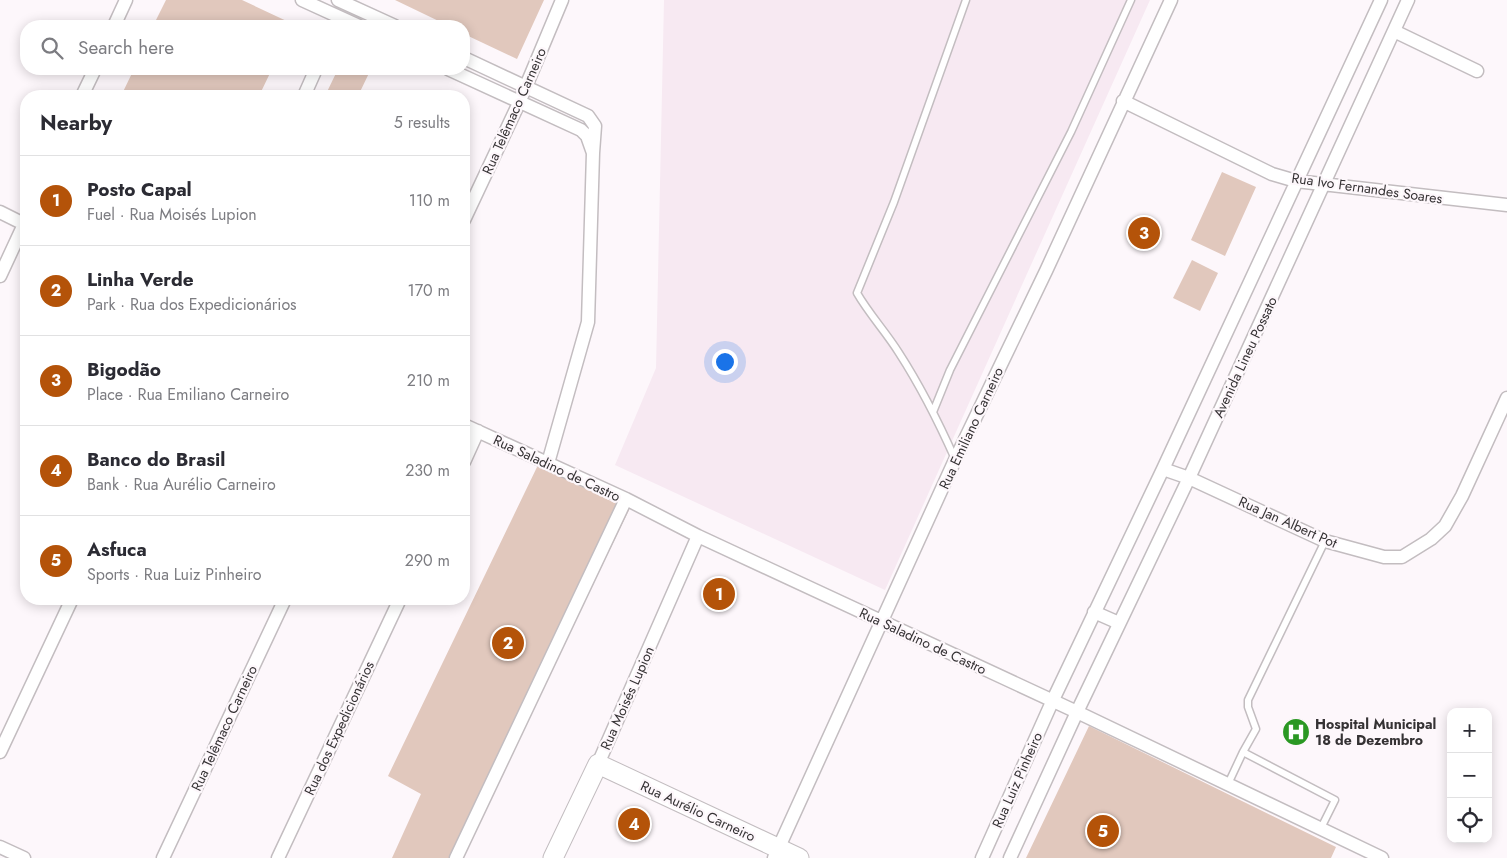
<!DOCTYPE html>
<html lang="en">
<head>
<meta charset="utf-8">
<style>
  body { margin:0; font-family:Jost,sans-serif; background:#f7f7f7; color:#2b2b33 }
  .controls { position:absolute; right:15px; bottom:15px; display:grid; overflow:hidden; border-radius:10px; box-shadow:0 2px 12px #0003 }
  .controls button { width:45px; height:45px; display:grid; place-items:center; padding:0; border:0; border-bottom:1px solid #e1e1e2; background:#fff; color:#2b2b33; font:25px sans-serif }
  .you { position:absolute; left:724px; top:361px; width:18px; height:18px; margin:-12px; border:4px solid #fff; border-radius:50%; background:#1a73e8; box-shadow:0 0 0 8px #1a73e833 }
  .badge { display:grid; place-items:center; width:32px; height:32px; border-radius:50%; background:#b45309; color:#fff; font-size:16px; font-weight:700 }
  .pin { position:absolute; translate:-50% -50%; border:2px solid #fff; box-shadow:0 1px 5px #0006 }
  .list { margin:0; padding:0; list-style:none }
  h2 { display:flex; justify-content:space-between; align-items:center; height:65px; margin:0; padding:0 20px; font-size:21px }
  h2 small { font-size:16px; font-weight:400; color:#7c7c81 }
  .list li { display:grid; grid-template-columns:32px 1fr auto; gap:15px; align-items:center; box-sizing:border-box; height:90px; padding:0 20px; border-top:1px solid #e1e1e2 }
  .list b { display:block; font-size:19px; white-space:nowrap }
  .list p { margin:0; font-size:16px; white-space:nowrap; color:#7c7c81 }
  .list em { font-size:16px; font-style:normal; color:#7c7c81 }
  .icon { flex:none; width:28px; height:28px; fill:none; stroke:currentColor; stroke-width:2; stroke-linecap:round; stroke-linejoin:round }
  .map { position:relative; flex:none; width:1507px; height:858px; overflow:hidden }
  .search { position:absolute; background:#fff; box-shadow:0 2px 12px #0003; left:20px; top:20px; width:450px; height:55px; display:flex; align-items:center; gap:12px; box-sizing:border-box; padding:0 18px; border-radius:20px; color:#7c7c81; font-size:19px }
  .panel { position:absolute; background:#fff; box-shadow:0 2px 12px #0003; left:20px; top:90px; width:450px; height:515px; border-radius:20px }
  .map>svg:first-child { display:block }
  .built { fill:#f7e9f2 }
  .green { fill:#e1c8bd }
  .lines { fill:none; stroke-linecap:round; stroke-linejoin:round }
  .lane-casing { stroke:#c3bdc0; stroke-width:9 }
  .street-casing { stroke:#c3bdc0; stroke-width:15 }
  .primary-casing { stroke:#c3bdc0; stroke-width:21 }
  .lane { stroke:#fff; stroke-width:6 }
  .street { stroke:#fff; stroke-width:12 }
  .primary { stroke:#fff; stroke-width:19 }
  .labels { text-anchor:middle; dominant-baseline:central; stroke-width:4.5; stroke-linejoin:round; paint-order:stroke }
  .street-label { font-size:14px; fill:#353234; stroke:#fdf7fb }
  .poi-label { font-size:14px; font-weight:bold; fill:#353234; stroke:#fdf7fb; text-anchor:start }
</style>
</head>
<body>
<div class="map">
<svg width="1507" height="858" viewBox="0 0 1507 858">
  <rect width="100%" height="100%" fill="#fdf7fb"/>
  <path class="built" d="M664,0H1150L885,590L615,465L656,368Z"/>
  <path class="green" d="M166,0H242L293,24L291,26H153Z
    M395,0H544L517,59L464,34V26H449Z
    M134,69H272L259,96H121Z
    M338,69H371L358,96H325Z
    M1222,172L1256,187L1225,256L1191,240Z
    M1192,260L1218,273L1200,311L1173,298Z
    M538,465L629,510L461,858H392L421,794L388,776Z
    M1089,726L1336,847L1331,858H1026Z"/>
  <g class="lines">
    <g class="lane-casing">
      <path id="lane" d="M933,412L950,370L1071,132L1131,0
        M955,459C939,423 921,387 899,353C886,332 869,314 857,293L894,202L966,0
        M1243,752L1256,729L1248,707V700L1325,541
        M1228,784L1243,752L1335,800L1320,830"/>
    </g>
    <g class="street-casing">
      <path id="street" d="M302,0L359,26
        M338,0L395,26
        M114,26L126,0
        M1394,31L1477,71
        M448,69L581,130L587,136L593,153L595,126L588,116L464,58
        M82,96L95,69
        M304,96L316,69
        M1123,101L1272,174L1296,181L1507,205
        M0,212L26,225
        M464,220L519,103L562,0
        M0,276L26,220
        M464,425L626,499L698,536L1077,712L1382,858
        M464,462L478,431
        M548,463L588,322L593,153
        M1163,469L1189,478L1325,541L1384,557H1402L1431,539L1445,526L1462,496L1507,398
        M1094,612L1119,623
        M0,752L72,599
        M598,764L698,536
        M0,847L24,858
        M163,858L285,599
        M278,858L400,599
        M456,858L626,499
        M774,858L955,460L1046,271L1171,0
        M982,858L1052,702L1163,469L1381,0
        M1010,858L1077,712L1189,478L1408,0"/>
    </g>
    <g class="primary-casing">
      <path id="primary" d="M553,858L598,764L799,858"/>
    </g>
    <use href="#lane" class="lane"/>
    <use href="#street" class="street"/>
    <use href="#primary" class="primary"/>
  </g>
  <defs>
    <g id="hospital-disc" transform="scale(1.4375)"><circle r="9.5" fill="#2a9823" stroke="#fdf7fb"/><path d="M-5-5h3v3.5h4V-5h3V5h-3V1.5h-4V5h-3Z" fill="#fff"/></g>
  </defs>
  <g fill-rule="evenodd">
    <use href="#hospital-disc" x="1296" y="732"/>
  </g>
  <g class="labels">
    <g class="street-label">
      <text transform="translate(514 111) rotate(-66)">Rua Telêmaco Carneiro</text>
      <text transform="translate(1367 188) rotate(8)">Rua Ivo Fernandes Soares</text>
      <text transform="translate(1245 357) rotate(-65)">Avenida Lineu Possato</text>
      <text transform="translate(971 428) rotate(-65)">Rua Emiliano Carneiro</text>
      <text transform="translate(557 468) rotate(25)">Rua Saladino de Castro</text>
      <text transform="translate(1288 522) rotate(24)">Rua Jan Albert Pot</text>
      <text transform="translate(923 641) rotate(25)">Rua Saladino de Castro</text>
      <text transform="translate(627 698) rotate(-66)">Rua Moisés Lupion</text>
      <text transform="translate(224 728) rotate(-65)">Rua Telêmaco Carneiro</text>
      <text transform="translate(339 728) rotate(-65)">Rua dos Expedicionários</text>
      <text transform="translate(1017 780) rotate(-66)">Rua Luiz Pinheiro</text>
      <text transform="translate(698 811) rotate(25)">Rua Aurélio Carneiro</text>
    </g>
    <g class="poi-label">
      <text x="1315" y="724">Hospital Municipal<tspan x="1315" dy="16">18 de Dezembro</tspan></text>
    </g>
  </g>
</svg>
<div class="controls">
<button>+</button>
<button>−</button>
<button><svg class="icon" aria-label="locate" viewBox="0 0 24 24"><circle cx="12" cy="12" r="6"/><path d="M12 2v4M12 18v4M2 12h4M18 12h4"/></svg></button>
</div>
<div class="you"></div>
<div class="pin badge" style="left:719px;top:594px">1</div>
<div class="pin badge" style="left:508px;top:643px">2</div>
<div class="pin badge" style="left:1144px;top:233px">3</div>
<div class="pin badge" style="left:634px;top:824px">4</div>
<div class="pin badge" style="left:1103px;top:831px">5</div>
<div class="search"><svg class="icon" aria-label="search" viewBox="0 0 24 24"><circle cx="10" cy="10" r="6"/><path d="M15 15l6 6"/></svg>Search here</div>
<section class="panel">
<h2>Nearby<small>5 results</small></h2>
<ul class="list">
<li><span class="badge">1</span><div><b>Posto Capal</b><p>Fuel · Rua Moisés Lupion</p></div><em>110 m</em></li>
<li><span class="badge">2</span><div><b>Linha Verde</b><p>Park · Rua dos Expedicionários</p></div><em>170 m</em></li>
<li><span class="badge">3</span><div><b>Bigodão</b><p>Place · Rua Emiliano Carneiro</p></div><em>210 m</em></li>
<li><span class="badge">4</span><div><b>Banco do Brasil</b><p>Bank · Rua Aurélio Carneiro</p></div><em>230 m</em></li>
<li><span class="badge">5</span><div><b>Asfuca</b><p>Sports · Rua Luiz Pinheiro</p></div><em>290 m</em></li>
</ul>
</section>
</div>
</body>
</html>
